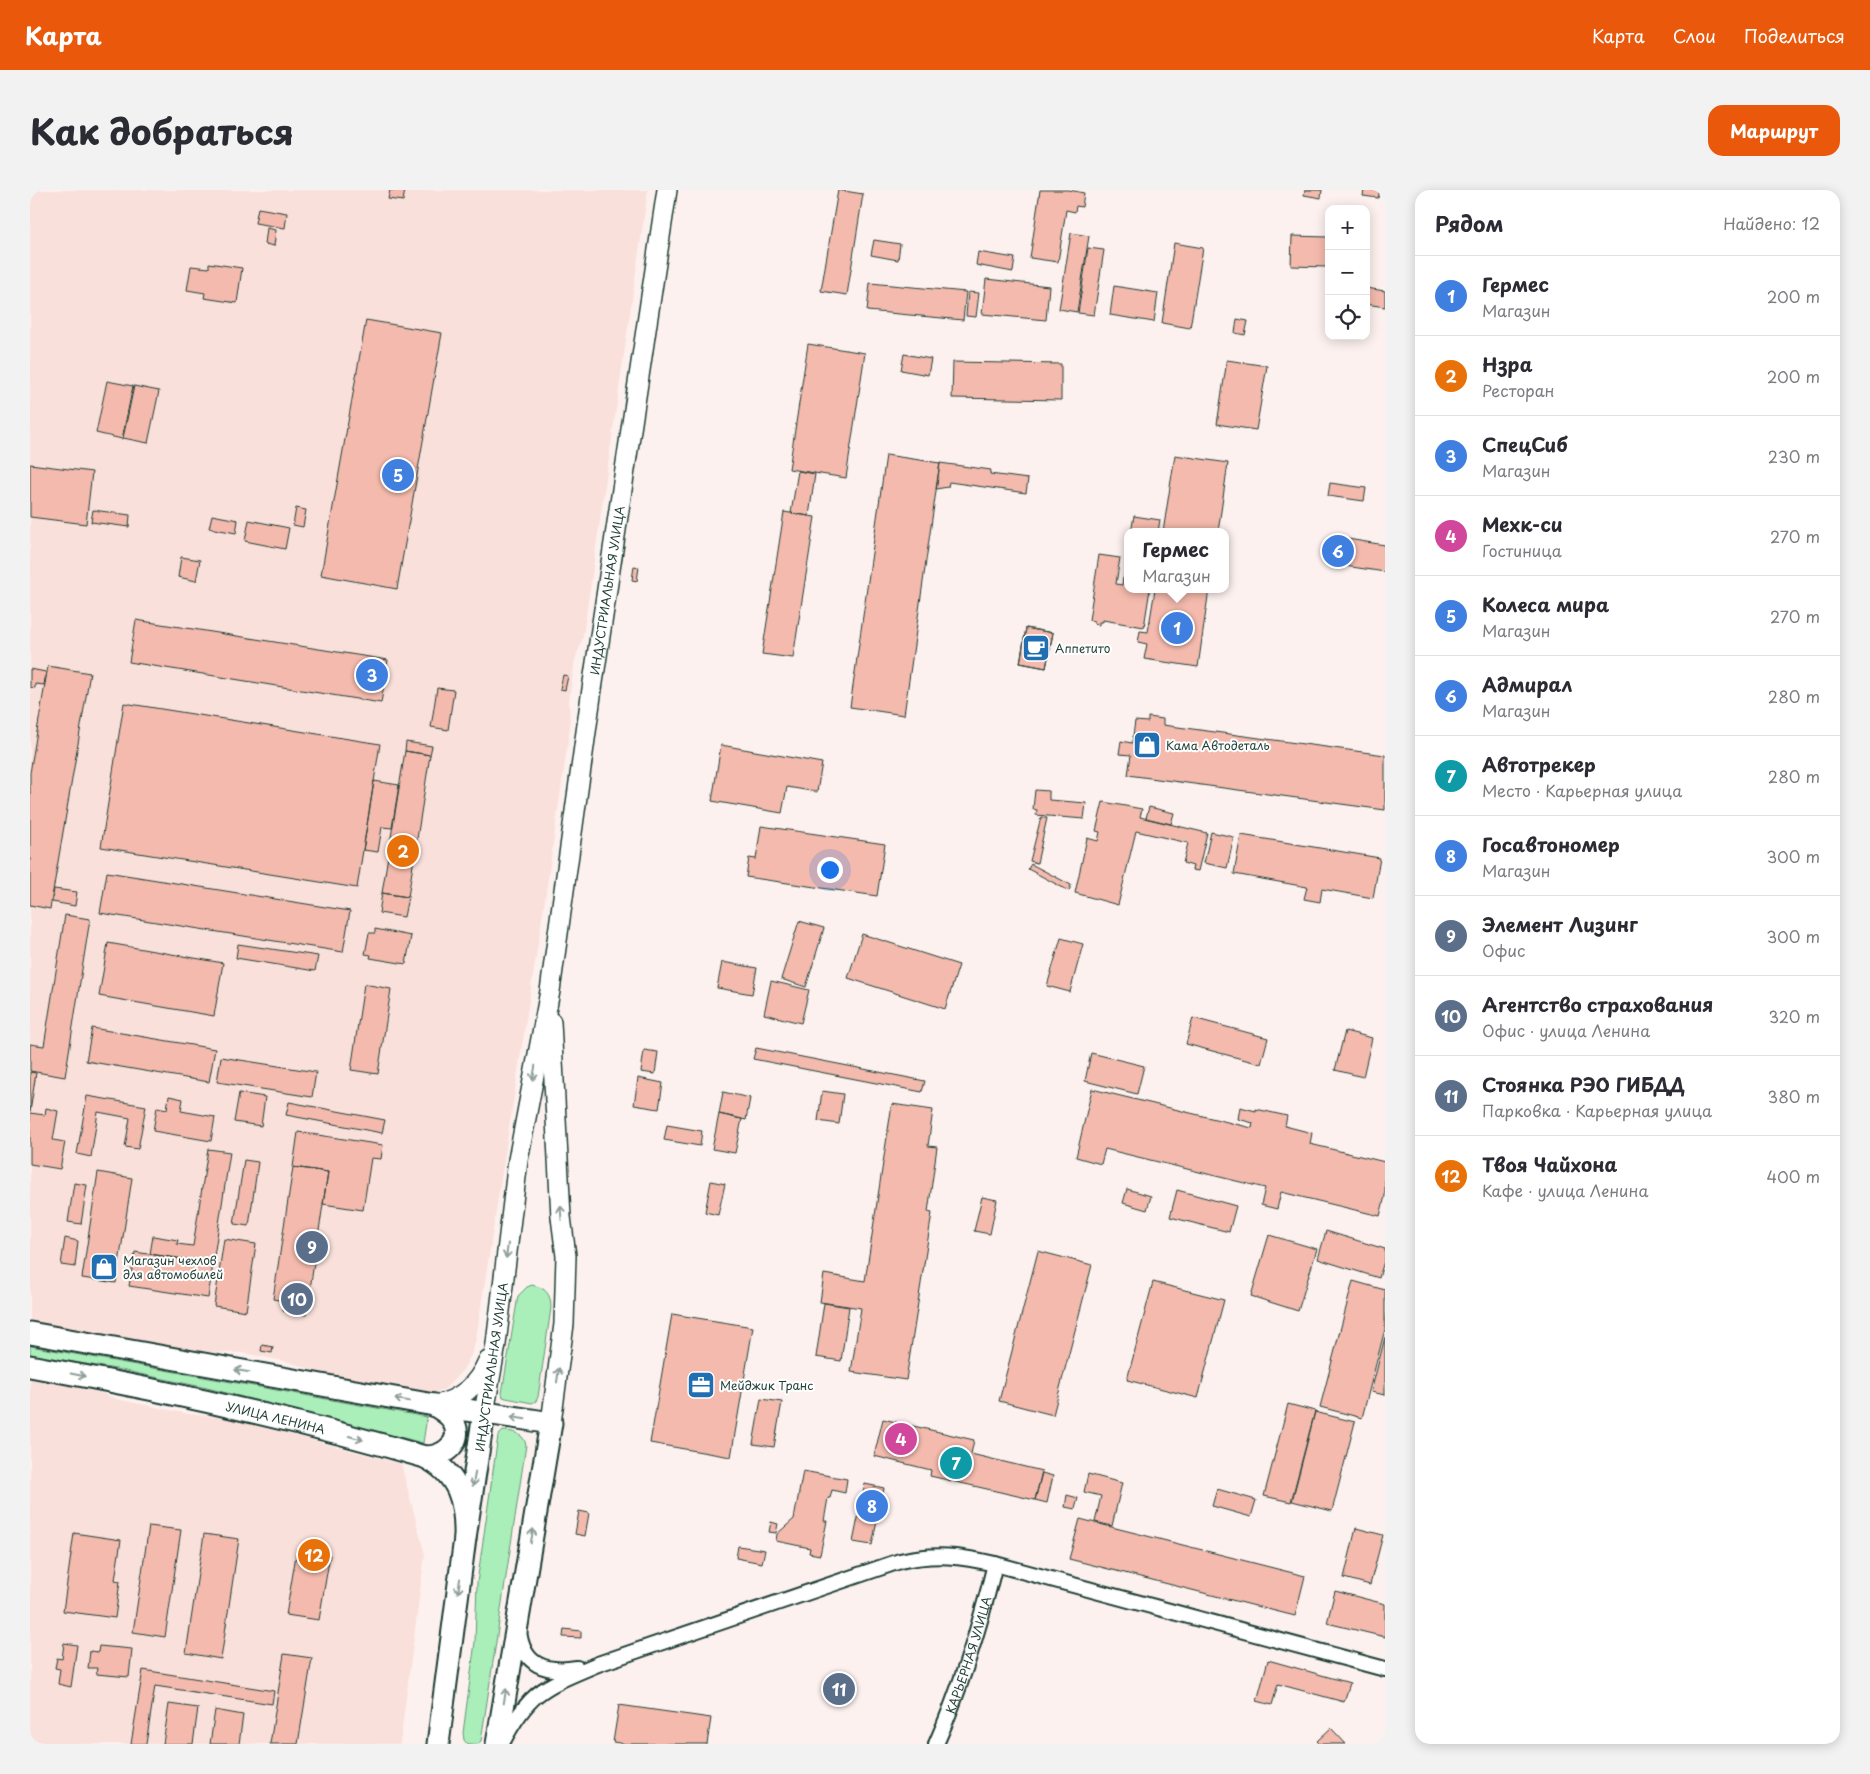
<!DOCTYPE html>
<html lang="ru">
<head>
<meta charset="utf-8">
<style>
  body { margin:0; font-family:"Playpen Sans",sans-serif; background:#f2f2f3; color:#2b2b33 }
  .controls { position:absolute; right:15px; top:15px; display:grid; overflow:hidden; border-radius:10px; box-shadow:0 2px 12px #0003 }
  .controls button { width:45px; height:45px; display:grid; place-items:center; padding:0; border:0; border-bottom:1px solid #e1e1e2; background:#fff; color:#2b2b33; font:25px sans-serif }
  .you { position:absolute; left:799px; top:679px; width:18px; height:18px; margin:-12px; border:4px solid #fff; border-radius:50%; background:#1a73e8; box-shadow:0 0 0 8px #1a73e833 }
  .badge { display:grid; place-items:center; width:32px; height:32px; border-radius:50%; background:#ea580c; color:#fff; font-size:16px; font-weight:700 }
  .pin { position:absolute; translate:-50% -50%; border:2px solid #fff; box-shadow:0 1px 5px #0006 }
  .popup { position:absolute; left:1094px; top:338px; width:105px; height:65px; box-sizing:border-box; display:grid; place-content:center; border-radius:10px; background:#fff; filter:drop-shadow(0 1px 4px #0005); font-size:16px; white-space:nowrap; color:#7c7c81 }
  .popup b { font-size:19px; color:#2b2b33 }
  .popup::after { content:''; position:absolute; left:50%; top:100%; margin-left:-10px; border:10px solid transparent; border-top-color:#fff }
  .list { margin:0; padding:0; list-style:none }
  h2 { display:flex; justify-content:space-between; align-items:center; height:65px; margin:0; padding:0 20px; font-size:21px }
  h2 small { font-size:16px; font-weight:400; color:#7c7c81 }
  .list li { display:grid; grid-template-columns:32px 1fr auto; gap:15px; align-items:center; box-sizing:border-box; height:80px; padding:0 20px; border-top:1px solid #e1e1e2 }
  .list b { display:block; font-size:19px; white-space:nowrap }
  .list p { margin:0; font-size:16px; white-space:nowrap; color:#7c7c81 }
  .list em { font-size:16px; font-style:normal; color:#7c7c81 }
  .icon { flex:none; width:28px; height:28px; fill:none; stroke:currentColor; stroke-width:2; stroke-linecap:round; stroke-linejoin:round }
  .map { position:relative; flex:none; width:1355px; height:1554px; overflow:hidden; border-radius:15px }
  header { display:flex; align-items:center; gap:30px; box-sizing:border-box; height:70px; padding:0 25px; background:#ea580c; color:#fff }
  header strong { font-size:24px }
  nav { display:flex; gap:28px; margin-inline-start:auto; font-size:18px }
  .intro { display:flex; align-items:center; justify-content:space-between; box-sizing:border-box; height:120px; padding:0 30px }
  h1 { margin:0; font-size:35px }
  .button { padding:12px 22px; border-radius:15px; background:#ea580c; color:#fff; font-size:18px; font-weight:700 }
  main { display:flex; gap:30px; padding:0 30px }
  aside { flex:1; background:#fff; border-radius:15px; box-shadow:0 2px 12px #0003 }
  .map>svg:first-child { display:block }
  .built { fill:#fae0db }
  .green { fill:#aaeeb9; stroke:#649676 }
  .building { fill:#f4baad; stroke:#1f3d34 }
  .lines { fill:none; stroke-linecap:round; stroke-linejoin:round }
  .minor-casing { stroke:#1f3d34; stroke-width:18 }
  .secondary-casing { stroke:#1f3d34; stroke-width:22 }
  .primary-casing { stroke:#1f3d34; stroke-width:25 }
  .minor { stroke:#fff; stroke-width:14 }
  .secondary { stroke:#fff; stroke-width:19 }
  .primary { stroke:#fff; stroke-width:21 }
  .oneway { stroke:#8f9e9a }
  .labels { text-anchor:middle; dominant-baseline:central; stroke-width:4; stroke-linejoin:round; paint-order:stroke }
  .street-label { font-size:12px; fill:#1f3d34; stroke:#fff }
  .poi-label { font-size:12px; fill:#1f3d34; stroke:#fff; text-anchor:start }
</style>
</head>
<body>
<header>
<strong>Карта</strong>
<nav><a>Карта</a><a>Слои</a><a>Поделиться</a></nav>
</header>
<div class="intro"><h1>Как добраться</h1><a class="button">Маршрут</a></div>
<main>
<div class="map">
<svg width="1355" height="1554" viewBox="0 0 1355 1554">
  <rect width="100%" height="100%" fill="#fdf1ef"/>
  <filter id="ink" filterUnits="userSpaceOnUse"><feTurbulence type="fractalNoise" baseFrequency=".02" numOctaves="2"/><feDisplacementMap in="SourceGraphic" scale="10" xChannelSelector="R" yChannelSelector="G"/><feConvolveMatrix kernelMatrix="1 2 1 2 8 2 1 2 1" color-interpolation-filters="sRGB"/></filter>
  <g filter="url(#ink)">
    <path class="built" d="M0,0H618L553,447L545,470L539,511L540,538L516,703L446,1149L441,1165L433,1180L415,1199L404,1203H395L297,1185L259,1172L213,1163L173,1162L0,1133Z
      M0,1188L59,1198L87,1209L159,1224L199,1228L371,1274L395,1364L370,1554H0Z"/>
    <path class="green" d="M502,1095C516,1098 521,1104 521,1118L508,1207L506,1211L502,1213L476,1208L473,1207L472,1203L488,1106L497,1097Z
      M0,1156L397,1227L393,1253L177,1198L86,1179L0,1165Z
      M473,1241C484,1241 494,1244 496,1255L451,1551L448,1554H437L434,1550L433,1543L445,1452L447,1393L468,1246Z"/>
    <path class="building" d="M360,0H375L373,11L358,9Z
      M808,0L833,4L817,105L791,101Z
      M1010,0H1039L1054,3L1052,17L1046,16L1045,22L1036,20L1028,72L1000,68Z
      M1275,0H1292L1291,8L1274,5Z
      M1334,0H1350L1348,8L1333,6Z
      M228,18L257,23L255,38L225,33Z
      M237,38L246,40L244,56L235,54Z
      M1041,43L1059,46L1047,122L1029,119Z
      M1262,46L1298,47L1297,77L1261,76Z
      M844,50L870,54L868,70L841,65Z
      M1144,53L1173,58L1160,138L1132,133Z
      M1058,58L1074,60L1064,125L1048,123Z
      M948,62L985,68L983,82L946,75Z
      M179,73L212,78L207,113L174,108L175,103L157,100L161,76L179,78Z
      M956,89L1019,96L1016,130L952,124Z
      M840,93L936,102L933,130L837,121Z
      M1084,96L1128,103L1124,132L1080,125Z
      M1336,98L1355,101V117L1336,114Z
      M938,102L949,103L946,127L936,126Z
      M1207,129L1218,131L1215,145L1205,143Z
      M336,130L412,143L367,399L291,385Z
      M778,154L835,163L816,288L759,279Z
      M874,164L901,169L898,185L871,180Z
      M1197,170L1237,176L1226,240L1187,234Z
      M923,172L1031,174V210L922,208Z
      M77,191L103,196L92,249L66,243Z
      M104,196L129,201L118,253L93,248Z
      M856,265L910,273L874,525L820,517Z
      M1145,265L1198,273L1188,342H1133Z
      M910,273L961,280L960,284L998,289L996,303L919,292L918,297L906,299Z
      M0,274L62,282L56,334L0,327Z
      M768,281L785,284L779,326L761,323Z
      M1300,293L1336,298L1334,311L1298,306Z
      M266,318L276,320L273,337L263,335Z
      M63,320L100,325L99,337L61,332Z
      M754,322L785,327L763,468L732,464Z
      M182,325L208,330L206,343L179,338Z
      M1104,326L1130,330L1128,342H1101Z
      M219,330L259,338L255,359L215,351Z
      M1299,346L1355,355V382L1295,373Z
      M1069,365L1090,368L1086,394L1092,395L1093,388L1098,389V399H1120L1114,437L1073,430V432H1069V435L1064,434V431L1059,430Z
      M151,367L170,370L166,391L148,387Z
      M604,376L609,377L607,391L602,390Z
      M1125,399H1179L1168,477L1114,469L1117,454L1108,452L1110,441L1118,442Z
      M106,430L358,470L351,513L99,472Z
      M996,438L1023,443L1016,478L990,473Z
      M996,438L1023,443L1016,478L990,473Z
      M18,476L60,483L20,719L0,715V583Z
      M0,479L16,482L14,495L5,494V498L0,497Z
      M533,485L538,486L535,500L530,499Z
      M407,498L424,500L418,540L401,537Z
      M94,513L350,554L327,698L71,657Z
      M1118,527L1133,529V535L1355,565V620L1098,585L1101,565L1089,564L1091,551L1102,553L1105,531L1118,532Z
      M376,552L402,556L400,565L375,561Z
      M691,555L792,573L787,602L757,597L752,623L682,611Z
      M375,561L400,565L378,707L352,703Z
      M344,591L369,595L362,638L352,637L348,662L333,660Z
      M1005,600L1019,601V610L1056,613L1054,629L1006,625L1007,620L1003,619Z
      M1073,612L1112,619L1110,627L1177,643L1168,681L1162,680L1163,676L1153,673L1158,653L1106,641L1088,715L1045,703L1057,648L1068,651L1070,642L1066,641Z
      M1119,617L1144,623L1141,634L1116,628Z
      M1011,627L1017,628L1007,673L1000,671Z
      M731,636L855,654L847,706L716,687L719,668L726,669Z
      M1181,642L1204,647L1197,678L1174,673Z
      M1211,645L1350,668L1343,708L1292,699L1290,712L1274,709L1277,697L1204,684Z
      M1001,674L1041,695L1039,701L998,679Z
      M77,682L320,721L313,762L70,723Z
      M24,699L47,702L45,716L22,712Z
      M352,703L378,707L374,727L349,723Z
      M35,725L60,729L35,887L0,881V854L14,856Z
      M769,731L794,738L776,797L751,789Z
      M345,739L381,746L376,774L340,768L341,765L335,764L339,743H345Z
      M832,744L929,775L915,819L818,788Z
      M1031,748L1053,754L1040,802L1017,796Z
      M78,753L193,773L184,826L69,806Z
      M208,754L288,766L285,781L206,768Z
      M692,772L727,778L722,804L687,798Z
      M741,791L779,800L771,833L734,824Z
      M334,794L361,799L348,884L321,880Z
      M1163,828L1238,848L1231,874L1156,854Z
      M62,838L185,859L179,892L56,871Z
      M1315,841L1342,848L1333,887L1305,880Z
      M726,858L895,891L892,902L723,869Z
      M614,860L628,862L625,884L611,882Z
      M1061,863L1114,876L1107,904L1055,891Z
      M191,867L286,882L282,907L187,892Z
      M0,882L6,883L0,922Z
      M608,888L633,893L629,919L604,915Z
      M1062,899L1222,938L1223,933L1208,929L1210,917L1226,921V919L1257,926L1255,936L1282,943L1280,954L1355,972V1006L1350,1026L1251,1002L1247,1019L1231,1015L1235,998L1075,959L1071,974L1046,967Z
      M792,901L813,904L809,934L788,931Z
      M693,902L720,908L716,930L689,924Z
      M209,903L235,907L231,936L204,932Z
      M57,906L116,916L108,959L95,957L100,928L68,922L61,967L47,964Z
      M139,906L153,909L151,921L185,927L181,951L123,941L127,917L137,919Z
      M259,912L355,930L352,943L256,925Z
      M862,914L903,920L898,956L907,957L898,1022L902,1023L876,1190L821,1182L831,1118L790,1112L794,1084L835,1091Z
      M16,918L28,921L23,950L35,952L30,979L0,974V923L15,925Z
      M689,924L712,929L705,963L682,959Z
      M637,935L672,941L670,956L634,950Z
      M268,942L353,955L351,969L341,968L333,1020L293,1014L298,982L263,977Z
      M178,959L200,962L183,1073L120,1064L123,1046L148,1050L147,1054L163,1056Z
      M214,970L228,972L219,1036L204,1034Z
      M263,977L298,982L276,1125L253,1121L254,1111L243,1109Z
      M68,982L102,988L86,1093L52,1088Z
      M681,991L695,994L688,1025L675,1022Z
      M44,993L57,995L51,1034L38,1032Z
      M1097,999L1121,1006L1117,1020L1093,1013Z
      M1147,1000L1206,1016L1199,1042L1140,1027Z
      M952,1007L967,1010L960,1044L944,1041Z
      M1296,1041L1355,1059V1068L1349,1088L1288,1069Z
      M1239,1045L1287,1059L1268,1121L1221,1106Z
      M35,1048L48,1051L45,1077L31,1075Z
      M194,1049L226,1054L216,1121L184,1116Z
      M1008,1061L1062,1075L1023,1225L969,1211Z
      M105,1062L183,1074L178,1108L99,1096Z
      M1323,1091L1355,1100V1139L1332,1228L1290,1217Z
      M1123,1092L1194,1110L1168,1208L1097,1190Z
      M794,1113L819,1117L811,1171L786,1167Z
      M642,1124L723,1137L701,1267L620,1253Z
      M1355,1147V1205L1341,1202Z
      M232,1155L243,1157L242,1163L231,1161Z
      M731,1209L752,1212L744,1257L723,1254Z
      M1258,1214L1285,1221L1261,1312L1234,1306Z
      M1285,1222L1325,1232L1302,1321L1262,1311Z
      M853,1229L944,1250L941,1264L1012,1281L1005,1310L900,1286L901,1280L844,1266Z
      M773,1281L817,1289L815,1303L802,1300L800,1308H798L794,1331H797L790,1365L779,1363L780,1358L746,1351L747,1344L764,1329Z
      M1012,1283L1023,1286L1017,1313L1005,1310Z
      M1058,1284L1092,1293L1082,1336L1065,1332L1071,1306L1054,1302Z
      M835,1294L854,1298L842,1355L823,1352Z
      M1187,1299L1226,1310L1221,1327L1182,1316Z
      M1037,1305L1048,1308L1045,1319L1035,1317Z
      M549,1321L559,1323L555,1346L545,1344Z
      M1050,1329L1275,1386L1265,1426L1039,1369Z
      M741,1332L748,1334L746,1343L739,1342Z
      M119,1336L151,1340L135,1447L103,1442Z
      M1326,1338L1353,1345L1340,1395L1314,1388Z
      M44,1343L91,1350L85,1390L90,1391L85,1428L33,1421Z
      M174,1344L209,1349L191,1469L156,1463Z
      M708,1356L735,1360L732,1373L706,1368Z
      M267,1359L300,1365L289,1430L256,1425Z
      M1305,1401L1355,1414V1447L1297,1433Z
      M534,1439L551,1441V1448L533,1447Z
      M34,1453L47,1455L41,1497L28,1494L30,1479L25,1478L27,1468L32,1469Z
      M69,1456L102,1459L99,1487L66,1484L67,1478H58L60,1461L68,1462Z
      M254,1464L282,1468L268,1554H240Z
      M1238,1470L1320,1493L1314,1512L1248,1494L1242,1515L1227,1511Z
      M113,1480L244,1501L242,1514L125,1496L116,1554H101Z
      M139,1514L168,1518L163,1554H133Z
      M589,1515L681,1528L677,1554H596L583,1552Z
      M185,1520L213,1525L209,1554H180Z
      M1301,1538L1316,1554H1290L1287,1551Z"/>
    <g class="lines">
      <g class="minor-casing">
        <g id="minor">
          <path d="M489,1441C493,1476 516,1483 547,1478"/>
          <path d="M472,1553C500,1500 514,1497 568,1474L870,1371C905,1363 931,1366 965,1374L1355,1479"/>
          <path id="s1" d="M906,1554C932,1496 950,1435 965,1374"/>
        </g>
      </g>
      <g class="secondary-casing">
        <g id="secondary">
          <path d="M521,832L531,1027L536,1066L534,1134L521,1233"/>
          <path d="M406,1215C431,1210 448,1195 458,1171"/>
          <path id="s2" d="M454,1223L466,1154L488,970L520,801L561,506L637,0"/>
        </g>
      </g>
      <g class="primary-casing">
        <g id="primary">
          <path d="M0,1143L404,1215L521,1233L467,1554"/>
          <path id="s3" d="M0,1176C133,1200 265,1229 395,1267C429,1284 436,1312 435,1348"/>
          <path d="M395,1267C414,1267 435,1252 423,1231C419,1223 411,1220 404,1215"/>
          <path d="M408,1554L435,1348L454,1223"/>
        </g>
      </g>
      <use href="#minor" class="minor"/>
      <use href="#secondary" class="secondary"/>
      <use href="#primary" class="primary"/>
    </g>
    <defs><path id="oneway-shaft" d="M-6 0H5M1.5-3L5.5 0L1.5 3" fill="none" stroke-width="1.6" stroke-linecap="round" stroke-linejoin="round" transform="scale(1.25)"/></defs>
    <g class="oneway">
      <use href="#oneway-shaft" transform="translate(504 883) rotate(100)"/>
      <use href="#oneway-shaft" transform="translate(531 1023) rotate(-94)"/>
      <use href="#oneway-shaft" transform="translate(477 1061) rotate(97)"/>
      <use href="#oneway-shaft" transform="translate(212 1181) rotate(-170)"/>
      <use href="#oneway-shaft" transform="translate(48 1185) rotate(11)"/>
      <use href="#oneway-shaft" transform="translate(528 1185) rotate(-82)"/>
      <use href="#oneway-shaft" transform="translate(372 1210) rotate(-170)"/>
      <use href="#oneway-shaft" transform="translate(488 1228) rotate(-171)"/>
      <use href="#oneway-shaft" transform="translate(326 1248) rotate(15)"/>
      <use href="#oneway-shaft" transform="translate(444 1289) rotate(99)"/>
      <use href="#oneway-shaft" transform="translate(502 1346) rotate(-80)"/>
      <use href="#oneway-shaft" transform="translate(429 1396) rotate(98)"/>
      <use href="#oneway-shaft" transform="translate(475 1506) rotate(-80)"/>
    </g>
  </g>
  <defs>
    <g id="cafe-square" transform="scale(1.4375)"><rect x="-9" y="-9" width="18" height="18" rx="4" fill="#1f6fb2" stroke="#fff"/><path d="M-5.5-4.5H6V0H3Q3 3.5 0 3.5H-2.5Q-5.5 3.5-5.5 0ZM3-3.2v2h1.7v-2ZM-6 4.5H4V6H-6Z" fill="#fff"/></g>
    <g id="shop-square" transform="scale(1.4375)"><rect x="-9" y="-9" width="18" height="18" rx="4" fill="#1f6fb2" stroke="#fff"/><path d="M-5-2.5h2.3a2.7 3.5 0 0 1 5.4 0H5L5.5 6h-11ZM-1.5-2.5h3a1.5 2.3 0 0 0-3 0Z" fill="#fff"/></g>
    <g id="office-square" transform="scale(1.4375)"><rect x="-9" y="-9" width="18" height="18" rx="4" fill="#1f6fb2" stroke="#fff"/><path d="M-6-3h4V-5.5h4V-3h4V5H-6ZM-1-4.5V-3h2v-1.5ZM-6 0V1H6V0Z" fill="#fff"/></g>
  </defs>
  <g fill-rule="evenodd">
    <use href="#cafe-square" x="1006" y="458"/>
    <use href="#shop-square" x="1117" y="555"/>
    <use href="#shop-square" x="74" y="1077"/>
    <use href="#office-square" x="671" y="1195"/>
  </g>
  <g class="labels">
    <g class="street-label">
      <text stroke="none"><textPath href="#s2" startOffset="832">ИНДУСТРИАЛЬНАЯ УЛИЦА</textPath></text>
      <text transform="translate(461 1177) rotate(-82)">ИНДУСТРИАЛЬНАЯ УЛИЦА</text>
      <text stroke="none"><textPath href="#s3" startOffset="251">УЛИЦА ЛЕНИНА</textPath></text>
      <text stroke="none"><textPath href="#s1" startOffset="95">КАРЬЕРНАЯ УЛИЦА</textPath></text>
    </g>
    <g class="poi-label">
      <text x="1025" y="458">Аппетито</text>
      <text x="1136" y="555">Кама Автодеталь</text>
      <text x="93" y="1070">Магазин чехлов<tspan x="93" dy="14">для автомобилей</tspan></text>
      <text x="690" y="1195">Мейджик Транс</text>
    </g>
  </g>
</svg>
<div class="controls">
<button>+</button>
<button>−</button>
<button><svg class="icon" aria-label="locate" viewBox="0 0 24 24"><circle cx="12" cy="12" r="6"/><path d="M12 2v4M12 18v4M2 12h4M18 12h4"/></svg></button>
</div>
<div class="you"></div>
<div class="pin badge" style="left:1147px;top:438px;background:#3f7fe0">1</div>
<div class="popup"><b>Гермес</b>Магазин</div>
<div class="pin badge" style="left:373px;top:661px;background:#e8710a">2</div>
<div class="pin badge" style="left:342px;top:485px;background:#3f7fe0">3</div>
<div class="pin badge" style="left:871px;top:1249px;background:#d1479c">4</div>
<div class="pin badge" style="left:368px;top:285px;background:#3f7fe0">5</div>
<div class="pin badge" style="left:1308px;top:361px;background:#3f7fe0">6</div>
<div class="pin badge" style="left:926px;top:1273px;background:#0f9aa8">7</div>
<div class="pin badge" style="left:842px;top:1316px;background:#3f7fe0">8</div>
<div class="pin badge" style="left:282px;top:1057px;background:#5c6f8a">9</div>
<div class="pin badge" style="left:267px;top:1109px;background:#5c6f8a">10</div>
<div class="pin badge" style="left:809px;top:1499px;background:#5c6f8a">11</div>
<div class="pin badge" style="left:284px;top:1365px;background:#e8710a">12</div>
</div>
<aside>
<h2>Рядом<small>Найдено: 12</small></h2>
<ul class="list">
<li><span class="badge" style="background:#3f7fe0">1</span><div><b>Гермес</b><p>Магазин</p></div><em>200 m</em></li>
<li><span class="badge" style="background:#e8710a">2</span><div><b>Нзра</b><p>Ресторан</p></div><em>200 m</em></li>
<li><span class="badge" style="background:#3f7fe0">3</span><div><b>СпецСиб</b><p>Магазин</p></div><em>230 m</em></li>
<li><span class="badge" style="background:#d1479c">4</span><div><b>Мехк-си</b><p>Гостиница</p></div><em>270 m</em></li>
<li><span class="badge" style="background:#3f7fe0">5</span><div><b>Колеса мира</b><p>Магазин</p></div><em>270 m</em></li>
<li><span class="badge" style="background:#3f7fe0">6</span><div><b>Адмирал</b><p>Магазин</p></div><em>280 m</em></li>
<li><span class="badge" style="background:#0f9aa8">7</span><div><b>Автотрекер</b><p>Место · Карьерная улица</p></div><em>280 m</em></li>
<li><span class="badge" style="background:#3f7fe0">8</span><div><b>Госавтономер</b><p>Магазин</p></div><em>300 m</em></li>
<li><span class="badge" style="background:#5c6f8a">9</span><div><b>Элемент Лизинг</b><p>Офис</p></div><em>300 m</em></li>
<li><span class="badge" style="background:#5c6f8a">10</span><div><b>Агентство страхования</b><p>Офис · улица Ленина</p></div><em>320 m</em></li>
<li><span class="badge" style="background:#5c6f8a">11</span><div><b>Стоянка РЭО ГИБДД</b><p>Парковка · Карьерная улица</p></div><em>380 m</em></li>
<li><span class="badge" style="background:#e8710a">12</span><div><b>Твоя Чайхона</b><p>Кафе · улица Ленина</p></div><em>400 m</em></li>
</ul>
</aside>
</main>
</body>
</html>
